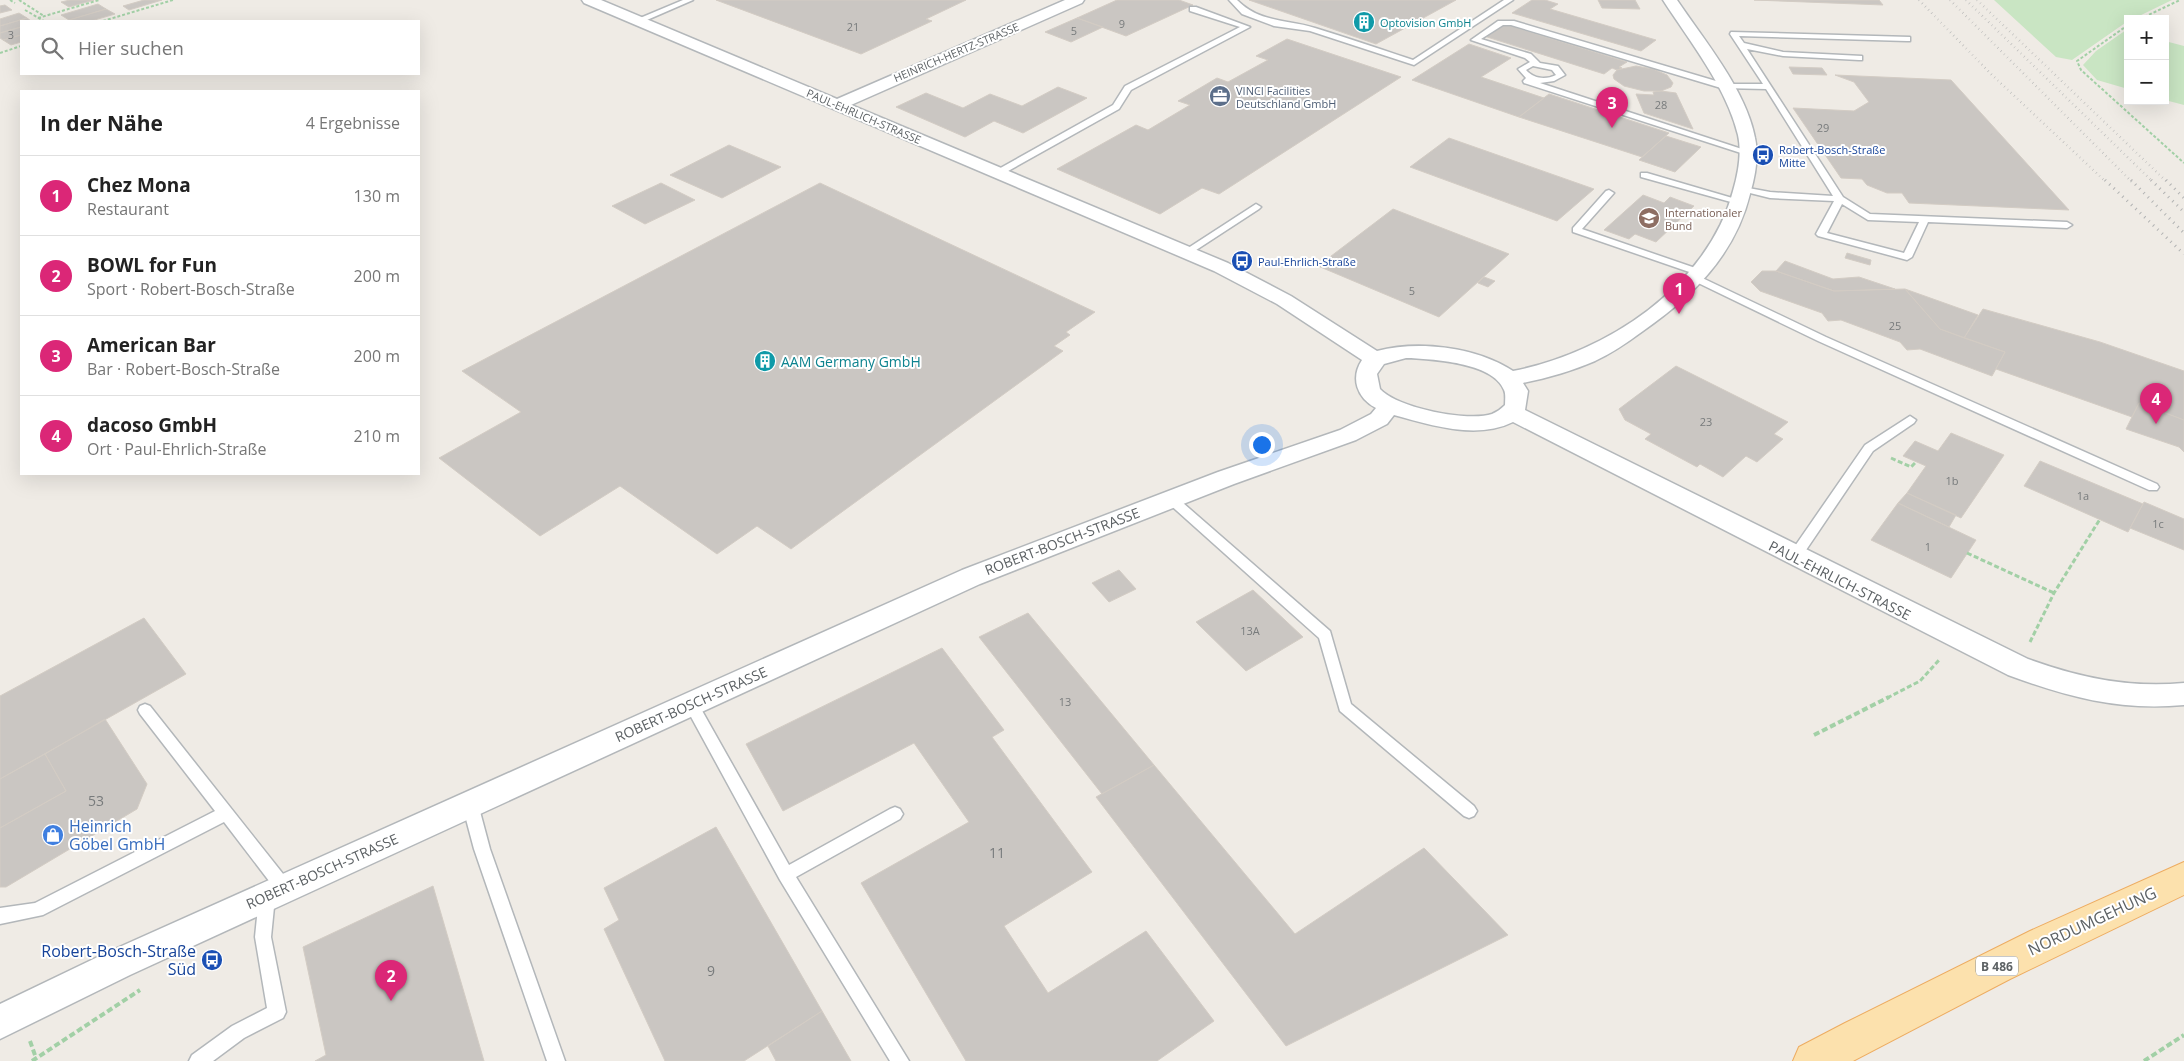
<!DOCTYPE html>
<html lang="de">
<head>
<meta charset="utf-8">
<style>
  body { margin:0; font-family:"Open Sans",sans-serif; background:#f6f6f6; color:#222 }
  .controls { position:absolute; right:15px; top:15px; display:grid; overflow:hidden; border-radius:0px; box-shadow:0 5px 20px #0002 }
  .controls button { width:45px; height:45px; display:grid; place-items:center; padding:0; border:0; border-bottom:1px solid #e0e0e0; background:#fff; color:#222; font:25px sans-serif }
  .you { position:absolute; left:1261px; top:444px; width:18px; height:18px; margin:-12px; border:4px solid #fff; border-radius:50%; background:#1a73e8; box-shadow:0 0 0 8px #1a73e833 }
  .badge { display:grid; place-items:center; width:32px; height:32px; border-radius:50%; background:#db2777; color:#fff; font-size:16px; font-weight:700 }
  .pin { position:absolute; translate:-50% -41px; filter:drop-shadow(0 1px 2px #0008) }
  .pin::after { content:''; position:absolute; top:26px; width:18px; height:15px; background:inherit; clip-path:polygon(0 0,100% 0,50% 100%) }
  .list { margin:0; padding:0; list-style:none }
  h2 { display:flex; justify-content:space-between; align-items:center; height:65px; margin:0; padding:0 20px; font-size:21px }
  h2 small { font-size:16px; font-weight:400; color:#767676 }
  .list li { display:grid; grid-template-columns:32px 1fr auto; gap:15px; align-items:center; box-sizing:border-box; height:80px; padding:0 20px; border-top:1px solid #e0e0e0 }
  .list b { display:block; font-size:19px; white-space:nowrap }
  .list p { margin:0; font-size:16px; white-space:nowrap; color:#767676 }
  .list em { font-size:16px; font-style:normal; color:#767676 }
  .icon { flex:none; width:28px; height:28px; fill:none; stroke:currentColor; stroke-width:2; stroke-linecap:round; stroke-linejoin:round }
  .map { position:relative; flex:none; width:2184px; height:1061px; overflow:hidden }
  .search { position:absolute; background:#fff; box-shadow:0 5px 20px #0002; left:20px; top:20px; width:400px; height:55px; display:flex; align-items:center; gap:12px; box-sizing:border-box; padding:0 18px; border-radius:0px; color:#767676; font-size:19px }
  .panel { position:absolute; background:#fff; box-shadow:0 5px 20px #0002; left:20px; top:90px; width:400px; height:385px; border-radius:0px }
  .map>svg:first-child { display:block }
  .green { fill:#c9e5c3 }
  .building { fill:#cac6c2; stroke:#d3ccc4 }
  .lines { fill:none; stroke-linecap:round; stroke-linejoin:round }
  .lane-casing { stroke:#b3b7ba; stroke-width:3 }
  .street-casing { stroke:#b3b7ba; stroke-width:3 }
  .primary-casing { stroke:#edac61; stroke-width:2 }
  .path-far2 { stroke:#a2d0a6; stroke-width:2; stroke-dasharray:3 2; stroke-linecap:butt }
  .path-far1 { stroke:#a2d0a6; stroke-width:3; stroke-dasharray:5 2.5; stroke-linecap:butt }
  .path { stroke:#a2d0a6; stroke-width:4; stroke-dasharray:6 3; stroke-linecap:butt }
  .lane { fill:#fff; fill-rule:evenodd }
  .street { fill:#fff; fill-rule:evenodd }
  .primary { fill:#fce1ad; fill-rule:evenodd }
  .rail-far1 { stroke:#b2b3b3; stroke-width:2.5; stroke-dasharray:0.5 4; stroke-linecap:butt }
  .rail { stroke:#b2b3b3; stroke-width:3; stroke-dasharray:1 5; stroke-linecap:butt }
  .labels { text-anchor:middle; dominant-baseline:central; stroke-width:4; stroke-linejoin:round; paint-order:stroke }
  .far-culture-label { font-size:11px; fill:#0d838f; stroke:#fff; text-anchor:start }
  .number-label { font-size:11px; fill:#787b7c }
  .far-street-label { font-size:11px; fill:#5d6265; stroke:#fff }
  .far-service-label { font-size:11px; fill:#4e5e75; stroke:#fff; text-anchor:start }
  .far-transit-label { font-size:11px; fill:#164399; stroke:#fff; text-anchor:start }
  .far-education-label { font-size:11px; fill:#785e54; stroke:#fff; text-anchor:start }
  .shield { fill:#fff; stroke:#8e9193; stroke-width:1 }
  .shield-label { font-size:12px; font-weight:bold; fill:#5d6265 }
  .culture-label { font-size:14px; fill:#0d838f; stroke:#fff; text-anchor:start }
  .street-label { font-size:14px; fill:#5d6265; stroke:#fff }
  .near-number-label { font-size:14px; fill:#787b7c }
  .near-shop-label { font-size:16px; fill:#366cbe; stroke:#fff; text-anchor:start }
  .near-street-label { font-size:16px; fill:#5d6265; stroke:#fff }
  .near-transit-label { font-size:16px; fill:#164399; stroke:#fff; text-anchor:end }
</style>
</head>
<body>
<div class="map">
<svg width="2184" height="1061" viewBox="0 0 2184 1061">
  <rect width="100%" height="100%" fill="#efebe5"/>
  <path class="green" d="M1994,0H2172L2133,19H2128V21L2072,60L2056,57Z
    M2126,30H2128V89L2097,80L2083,65L2096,51Z
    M2165,41L2184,46V105L2165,100Z"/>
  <path class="building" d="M70,0H94L69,7L61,2Z
    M144,0H162L129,10L123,6Z
    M716,0H966L926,19L932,21L861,54Z
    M1117,0H1179L1193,5L1126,36L1077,18Z
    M1249,0H1456L1376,44Z
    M1532,0H1545L1558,4L1550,9L1656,40L1641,51L1512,13Z
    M1598,0H1635L1640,9L1602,8Z
    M1754,0H1879L1883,5Z
    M98,4L106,9L69,20L61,15Z
    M5,5L12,10L0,13V6Z
    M106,9L115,14L91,21L69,20Z
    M19,13L27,18L0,26V19Z
    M27,18L31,21H21V27L0,33V26Z
    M1077,18L1103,27L1071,42L1045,32Z
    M1504,24L1627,62L1619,67L1622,68L1617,70L1612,68L1604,74L1484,36Z
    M21,27V35L3,40L0,38V33Z
    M21,35V42L11,45L3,40Z
    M1287,39L1401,77L1219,194L1202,188L1160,214L1057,169L1136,125L1148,130L1190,105L1178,101L1217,78L1228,82L1268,60L1256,56Z
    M1469,44L1511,58L1481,77L1544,98L1519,117L1412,80Z
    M1636,66L1653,69L1667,75L1673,83L1671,87L1661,91H1644L1624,86L1614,79L1613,75L1617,70Z
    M1789,67L1822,68L1827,75L1793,74Z
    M1835,75L1951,80L2069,210L1909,203L1902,193H1887L1867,185L1862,179L1841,178L1793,108L1854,111L1869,102L1854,82Z
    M1058,87L1087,98L1023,133L994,121L965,137L896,107L926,93L963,108L990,94L1022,106Z
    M1661,91L1676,93L1693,129L1644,113L1636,94L1654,95L1653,92Z
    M1549,94L1669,133L1642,157L1519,117Z
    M1666,136L1701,147L1675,172L1639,160Z
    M1449,138L1594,189L1557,221L1410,167Z
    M729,145L781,167L722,198L670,175Z
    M661,183L695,200L645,224L612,206Z
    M820,183L1095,312L1066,332L1070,335L1054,346L1063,351L791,549L757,526L717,554L620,486L540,536L439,458L521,412L462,371Z
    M1643,195L1664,203L1670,197L1694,206L1656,242L1635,234L1629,239L1604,230Z
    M1393,209L1509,254L1439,317L1318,266Z
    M1847,253L1871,260L1870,265L1845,258Z
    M1785,261L1833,279L1859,277L1895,289L1834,291L1776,271Z
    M1762,271H1776L1834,291L1905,289L1940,329L2005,352L1992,376L1920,349L1907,350L1900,342L1841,320L1828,321L1822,313L1760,291L1751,282Z
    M1484,277L1495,281L1488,287L1478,283Z
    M1905,289L1978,315L1964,338L1940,329Z
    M1983,309L2100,342L2184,371V420L2139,403L2132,417L1996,369L2005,352L1964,338Z
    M1676,366L1788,422L1774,434L1783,439L1757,462L1746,456L1723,477L1700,464L1697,467L1645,439L1651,434L1625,420L1619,409Z
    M2139,403L2184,420V452L2179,447L2126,429Z
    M1951,433L2004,455L1961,518L1907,493L1926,466L1903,456L1915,441L1938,451Z
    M2040,461L2143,504L2128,532L2024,486Z
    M1907,493L1956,515L1949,527L1898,503Z
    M2144,502L2184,519V550L2130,528Z
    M1898,503L1976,540L1951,578L1871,540Z
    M1119,570L1136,589L1109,602L1092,583Z
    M1253,590L1303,637L1246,671L1196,622Z
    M1028,613L1154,765L1102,794L979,637Z
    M144,618L186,674L0,779V696Z
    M942,648L1004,730L992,737L1092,872L1004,926L1048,993L1146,931L1214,1021L1157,1061H966L861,883L969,822L914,743L783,811L746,744Z
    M105,719L147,784L137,809L6,887H0V828L66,791L45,754Z
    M45,754L66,791L0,828V779Z
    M1154,765L1295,934L1424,848L1508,935L1286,1046L1096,797Z
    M716,827L822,1011L744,1061H665L604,929L619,920L604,888Z
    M433,886L484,1061H315L326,1055L303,947Z
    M822,1011L851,1061H776L768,1046Z"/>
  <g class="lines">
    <g class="lane-casing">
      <path id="lane" d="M683,0H693L640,23L633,21Z
        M1229,0H1237C1260,23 1286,19 1315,28C1348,38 1380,49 1413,60L1504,0H1513L1414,65L1310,31L1274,26L1242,14Z
        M1190,7H1196L1250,27L1131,90L1119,109L1001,175H995V171L1113,105L1125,86L1240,27L1190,11Z
        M1498,21H1514L1726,84H1763L1730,34L1731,32L1910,37V41H1907L1739,36L1744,43L1783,52L1862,56V60H1859L1783,56L1747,49L1843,197L1870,214L2067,222L2072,225L2067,228L1928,222L1912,257L1907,260L1818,236L1816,234L1834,201L1770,198L1738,190L1743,187L1770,192L1833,196L1766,89L1721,88L1511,25H1503L1481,39L1531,54L1540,63L1558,66L1565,75L1554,81L1540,83L1751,152L1744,154L1524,83L1523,81L1526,78L1518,69L1530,62L1525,58L1471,40ZM1533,66L1552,70L1556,75C1546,80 1534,79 1526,70ZM1842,204L1868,220L1919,222L1904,253L1827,233Z
        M1641,173H1647L1746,202L1738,204L1641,177Z
        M1609,190L1614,193L1582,229L1704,271V275H1698L1573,232V228L1606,191Z
        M1256,204L1261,207L1259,209L1190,254L1187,255L1182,252Z
        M1696,275L1826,337L2157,484L2159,487L2157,490H2149L1818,341L1692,280V276Z
        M1910,416L1916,420L1914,423L1873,451L1802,556L1790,559L1785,557L1784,554L1785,551L1793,549L1865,445Z
        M1171,495L1175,496L1330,631L1351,704L1474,806L1477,811L1474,816L1469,818L1464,816L1340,711L1319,638L1167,502L1165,499Z
        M691,698L696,700L789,865L890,809L895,807L900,809L903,814L900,819L796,877L909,1061H890L780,880L684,704L686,700Z
        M145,704L150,706L291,884L293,889L291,894L285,896L279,894L224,822L43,915L0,924V908L35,903L215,811L140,714L138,710L140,706Z
        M470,797L475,799L478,804L490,849L565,1061H547L474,849L462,804L465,799Z
        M267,890L273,892L275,897L271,937L286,1012L283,1018L244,1038L213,1061H189L192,1055L232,1026L267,1008L255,937L259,897L261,892Z"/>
    </g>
    <g class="street-casing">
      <path id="street" d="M582,0H601L837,99L1065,0H1084L1082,3L851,105L1228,263L1291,296L1377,351C1419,340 1477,347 1513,371C1606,353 1708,286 1733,191C1738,174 1742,153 1738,135C1726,86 1690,42 1663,0H1677C1704,40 1746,90 1755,138C1759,156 1755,177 1750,194C1735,255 1693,296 1643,331C1628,342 1612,353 1595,361C1572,371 1547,378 1523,383L1528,391L1525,410L2028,659C2080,678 2129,688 2184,683V705C2119,711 2068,697 2008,675L1513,422C1477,440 1430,425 1394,415L1387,424L1356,440L1234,484L980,584L130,975L0,1039V1004L106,953L962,570L1218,472L1340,430L1371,414L1376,408C1357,398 1350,378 1362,360L1277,304L1214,271L584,3ZM1406,358C1431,359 1493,362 1504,390C1506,394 1505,400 1505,405C1501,409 1497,412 1492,414C1468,422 1397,408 1380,389L1377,374L1384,364Z"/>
    </g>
    <g class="primary-casing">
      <path id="primary" d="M2184,862V895L2010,979L1853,1061H1793L1799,1047L1845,1023L2030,931Z"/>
    </g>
    <path class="path-far2" d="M10,0L15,3
      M19,0L44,16
      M25,10L44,21
      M38,18L99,0
      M2140,19L2180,0
      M103,21L173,0
      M2128,25L2077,61L2081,70L2184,163
      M0,53L21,46"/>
    <path class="path-far1" d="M1891,458L1911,467L1916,462
      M1967,553L2054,593
      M2030,642L2054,593L2100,519
      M1887,698L1920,681L1940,659"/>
    <path class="path" d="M1814,735L1889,697
      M30,1041L36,1058
      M32,1061L140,990
      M2144,1061L2184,1035"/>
    <use href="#lane" class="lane"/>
    <use href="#street" class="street"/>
    <use href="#primary" class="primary"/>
    <path class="rail-far1" d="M1919,0L1992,75L2106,182
      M1950,0L2132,182
      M1966,0L2153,182
      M1977,0L2167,182"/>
    <path class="rail" d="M2105,180L2184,254
      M2131,180L2184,233
      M2151,180L2184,212
      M2166,180L2184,198"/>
  </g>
  <defs>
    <g id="building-disc" transform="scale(1.125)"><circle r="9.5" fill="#0f9aa8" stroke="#fff"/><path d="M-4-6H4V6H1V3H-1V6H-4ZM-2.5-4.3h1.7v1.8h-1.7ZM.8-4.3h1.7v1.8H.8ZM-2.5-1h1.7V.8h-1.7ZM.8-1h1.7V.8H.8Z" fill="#fff"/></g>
    <g id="office-disc" transform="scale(1.125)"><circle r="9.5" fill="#5c6f8a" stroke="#fff"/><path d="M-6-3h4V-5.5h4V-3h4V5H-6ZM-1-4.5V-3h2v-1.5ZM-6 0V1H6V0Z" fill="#fff"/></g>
    <g id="bus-disc" transform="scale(1.125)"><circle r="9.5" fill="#1a4fb4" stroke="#fff"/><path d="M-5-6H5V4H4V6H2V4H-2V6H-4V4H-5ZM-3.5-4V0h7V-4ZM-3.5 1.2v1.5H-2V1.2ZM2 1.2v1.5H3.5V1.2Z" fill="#fff"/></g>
    <g id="school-disc" transform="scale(1.125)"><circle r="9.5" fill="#8d6e63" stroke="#fff"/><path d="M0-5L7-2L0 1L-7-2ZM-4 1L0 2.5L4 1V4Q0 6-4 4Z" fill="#fff"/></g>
    <g id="shop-disc" transform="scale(1.125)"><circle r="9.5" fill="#3f7fe0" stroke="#fff"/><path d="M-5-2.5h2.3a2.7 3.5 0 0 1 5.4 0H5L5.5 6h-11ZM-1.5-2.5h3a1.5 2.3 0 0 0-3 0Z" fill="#fff"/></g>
  </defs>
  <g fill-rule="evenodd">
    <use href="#building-disc" x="1364" y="22"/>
    <use href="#office-disc" x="1220" y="96"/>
    <use href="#bus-disc" x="1763" y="155"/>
    <use href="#school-disc" x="1649" y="218"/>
    <use href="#bus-disc" x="1242" y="261"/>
    <use href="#building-disc" x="765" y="361"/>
    <use href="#shop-disc" x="53" y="835"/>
    <use href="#bus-disc" x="212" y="960"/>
  </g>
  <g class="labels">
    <g class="far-culture-label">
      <text x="1380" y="22">Optovision GmbH</text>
    </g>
    <g class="number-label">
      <text x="1122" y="23">9</text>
      <text x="853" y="26">21</text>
      <text x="1074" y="30">5</text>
      <text x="11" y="34">3</text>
      <text x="1661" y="104">28</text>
      <text x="1823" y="127">29</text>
      <text x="1412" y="290">5</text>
      <text x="1895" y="325">25</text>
      <text x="1706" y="421">23</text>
      <text x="1952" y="480">1b</text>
      <text x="2083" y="495">1a</text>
      <text x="2158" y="523">1c</text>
      <text x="1928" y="546">1</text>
      <text x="1250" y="630">13A</text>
      <text x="1065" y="701">13</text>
    </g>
    <g class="far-street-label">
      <text transform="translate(956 52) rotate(-23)">HEINRICH-HERTZ-STRASSE</text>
      <text transform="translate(864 116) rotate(23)">PAUL-EHRLICH-STRASSE</text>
    </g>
    <g class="far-service-label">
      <text x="1236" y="90">VINCI Facilities<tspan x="1236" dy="13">Deutschland GmbH</tspan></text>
    </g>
    <g class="far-transit-label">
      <text x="1779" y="149">Robert-Bosch-Straße<tspan x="1779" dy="13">Mitte</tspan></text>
      <text x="1258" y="261">Paul-Ehrlich-Straße</text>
    </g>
    <g class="far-education-label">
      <text x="1665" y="212">Internationaler<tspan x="1665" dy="13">Bund</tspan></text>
    </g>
    <rect class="shield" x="1976" y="956.5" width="42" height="19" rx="4"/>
    <g class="shield-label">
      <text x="1997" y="966">B 486</text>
    </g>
    <g class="culture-label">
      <text x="781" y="361">AAM Germany GmbH</text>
    </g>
    <g class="street-label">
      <text transform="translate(1062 541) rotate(-21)">ROBERT-BOSCH-STRASSE</text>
      <text transform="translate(1840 580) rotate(27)">PAUL-EHRLICH-STRASSE</text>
      <text transform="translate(691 704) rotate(-24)">ROBERT-BOSCH-STRASSE</text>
      <text transform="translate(322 871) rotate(-24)">ROBERT-BOSCH-STRASSE</text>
    </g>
    <g class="near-number-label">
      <text x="96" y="800">53</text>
      <text x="997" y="852">11</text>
      <text x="711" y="970">9</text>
    </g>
    <g class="near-shop-label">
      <text x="69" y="826">Heinrich<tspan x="69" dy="18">Göbel GmbH</tspan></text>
    </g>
    <g class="near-street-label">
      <text transform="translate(2092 921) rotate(-25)">NORDUMGEHUNG</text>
    </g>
    <g class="near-transit-label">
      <text x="196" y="951">Robert-Bosch-Straße<tspan x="196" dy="18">Süd</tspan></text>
    </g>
  </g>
</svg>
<div class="controls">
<button>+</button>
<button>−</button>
</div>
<div class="you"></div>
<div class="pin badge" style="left:1679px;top:314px">1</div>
<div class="pin badge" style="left:391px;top:1001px">2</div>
<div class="pin badge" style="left:1612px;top:128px">3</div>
<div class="pin badge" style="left:2156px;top:424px">4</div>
<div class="search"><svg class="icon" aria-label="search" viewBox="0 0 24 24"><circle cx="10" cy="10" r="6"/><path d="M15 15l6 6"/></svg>Hier suchen</div>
<section class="panel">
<h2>In der Nähe<small>4 Ergebnisse</small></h2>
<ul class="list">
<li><span class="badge">1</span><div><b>Chez Mona</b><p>Restaurant</p></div><em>130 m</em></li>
<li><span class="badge">2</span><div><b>BOWL for Fun</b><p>Sport · Robert-Bosch-Straße</p></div><em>200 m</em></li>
<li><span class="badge">3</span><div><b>American Bar</b><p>Bar · Robert-Bosch-Straße</p></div><em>200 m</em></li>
<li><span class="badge">4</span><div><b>dacoso GmbH</b><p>Ort · Paul-Ehrlich-Straße</p></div><em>210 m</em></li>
</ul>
</section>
</div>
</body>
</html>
